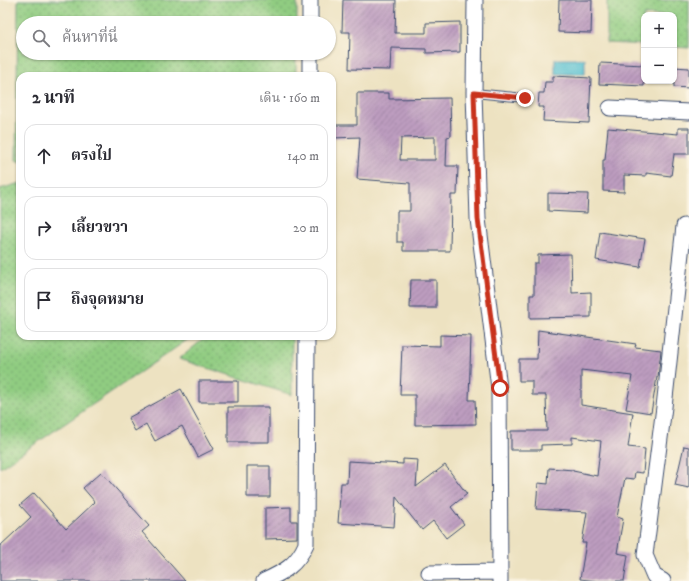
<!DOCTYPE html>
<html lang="th">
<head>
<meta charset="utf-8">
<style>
  body { margin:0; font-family:"IM FELL DW Pica","Noto Serif Thai",serif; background:#f7f7f7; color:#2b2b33 }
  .controls { position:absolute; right:12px; top:12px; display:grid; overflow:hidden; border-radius:8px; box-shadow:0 1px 3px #0004 }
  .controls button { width:36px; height:36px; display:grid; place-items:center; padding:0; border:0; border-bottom:1px solid #e1e1e2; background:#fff; color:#2b2b33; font:20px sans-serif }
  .stop { position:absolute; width:12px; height:12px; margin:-9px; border:3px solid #c8321e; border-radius:50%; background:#fff }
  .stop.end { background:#c8321e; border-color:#fff; box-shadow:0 1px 4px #0008 }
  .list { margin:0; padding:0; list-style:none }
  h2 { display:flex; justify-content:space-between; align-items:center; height:52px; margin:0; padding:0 16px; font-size:17px }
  h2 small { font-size:13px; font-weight:400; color:#7c7c81 }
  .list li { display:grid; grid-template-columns:26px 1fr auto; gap:12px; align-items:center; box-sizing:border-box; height:64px; margin:0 8px 8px; padding:0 8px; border:1px solid #e1e1e2; border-radius:12px }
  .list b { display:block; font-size:15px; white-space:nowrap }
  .list em { font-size:13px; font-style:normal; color:#7c7c81 }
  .icon { flex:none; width:22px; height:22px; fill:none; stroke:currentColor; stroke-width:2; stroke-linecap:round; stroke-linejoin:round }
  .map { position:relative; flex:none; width:689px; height:581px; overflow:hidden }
  .search { position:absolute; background:#fff; box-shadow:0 1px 3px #0004; left:16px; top:16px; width:320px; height:44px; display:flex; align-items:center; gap:10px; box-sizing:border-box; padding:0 14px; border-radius:22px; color:#7c7c81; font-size:15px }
  .panel { position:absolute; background:#fff; box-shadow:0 1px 3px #0004; left:16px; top:72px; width:320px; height:268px; border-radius:12px }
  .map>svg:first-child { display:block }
  .grass { fill:url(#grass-dots); stroke:#567e70 }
  .water { fill:#55c0d1; stroke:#387898 }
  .building { fill:url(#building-hatch); fill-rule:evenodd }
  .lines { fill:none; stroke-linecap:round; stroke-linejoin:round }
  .lane-casing { stroke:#3a4a6d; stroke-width:10 }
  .street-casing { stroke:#3a4a6d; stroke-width:17 }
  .lane { stroke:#fff; stroke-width:8 }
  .street { stroke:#fff; stroke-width:15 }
  .route { stroke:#c8321e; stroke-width:5 }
</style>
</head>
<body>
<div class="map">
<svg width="689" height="581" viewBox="0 0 689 581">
  <defs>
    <pattern id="grass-dots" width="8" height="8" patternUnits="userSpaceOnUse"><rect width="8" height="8" fill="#90cc81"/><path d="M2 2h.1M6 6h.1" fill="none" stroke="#75a66d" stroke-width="1.8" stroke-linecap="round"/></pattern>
    <pattern id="building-hatch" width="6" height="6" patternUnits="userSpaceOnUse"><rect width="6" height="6" fill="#bd9dc0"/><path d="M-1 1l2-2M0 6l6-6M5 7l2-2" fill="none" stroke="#99809f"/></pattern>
  </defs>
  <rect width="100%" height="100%" fill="#fcf5e5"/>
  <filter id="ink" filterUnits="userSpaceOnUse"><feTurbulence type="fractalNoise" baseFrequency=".025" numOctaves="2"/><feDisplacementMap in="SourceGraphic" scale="8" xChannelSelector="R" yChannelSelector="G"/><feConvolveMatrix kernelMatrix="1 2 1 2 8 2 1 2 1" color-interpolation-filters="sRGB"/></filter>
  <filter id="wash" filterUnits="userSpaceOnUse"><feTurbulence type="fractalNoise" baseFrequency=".012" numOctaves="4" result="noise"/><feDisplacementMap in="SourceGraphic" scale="16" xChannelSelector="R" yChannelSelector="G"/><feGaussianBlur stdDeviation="0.9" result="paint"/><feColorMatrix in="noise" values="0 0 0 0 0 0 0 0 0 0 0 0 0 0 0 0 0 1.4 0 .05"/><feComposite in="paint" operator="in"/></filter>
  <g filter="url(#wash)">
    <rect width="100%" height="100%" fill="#ede2c1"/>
    <path class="grass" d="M18,0H297V23H23V53H296V76H20V162L16,160Z
      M607,0H689V48L674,47V15H644V45L607,43Z
      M20,183V336H193L0,468V189Z
      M207,336H292V395L179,359Z"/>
    <path class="water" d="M555,59H585V74H555Z"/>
    <g id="blocks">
      <path class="building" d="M343,0H396L395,33H426V23L460,22V52L426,53V49L391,48L390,70L349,69L350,32H342Z
        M559,0H592L591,33L558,32Z
        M600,63L644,65V86L599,84Z
        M674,67L689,68V88L674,87Z
        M553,76L591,78L589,123L543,121L544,107H538L539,93H544L545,82H553Z
        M357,93H389V99L450,98L451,136L447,137L446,166H458L457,195H451L450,251H403V242H397V211H410V183L357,179L360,137L332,138V125H357ZM435,137V160H400L401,138Z
        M608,128L678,134V128H689V154H674L671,176L646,173V176L624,175V192L603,191V160H605Z
        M548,193L588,194L587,213L548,211Z
        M600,232L645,239L640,267L596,260Z
        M571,254L572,293L591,292V317L530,318V295H534V263H538V255Z
        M411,280H436V308H410Z
        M538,330L636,344L635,347L661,350L658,377H657L651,413L626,409L632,376L581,370V405L633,413L628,447L645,449L643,473L635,472L634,479L625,478L617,517L623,519L617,553L628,555L624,581H597L580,579L586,543H582L587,512L536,509L538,483L548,484L549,468L573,470V471L597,476L601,441L572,437V444L541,445V450H511V431H547L546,395H532V381H519V359H537Z
        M440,335L471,336L469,400H475L476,424L415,425V395H400L402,345L440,346Z
        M199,381H238V402H199Z
        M181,389L214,449L198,457L182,426L155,441L146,424L135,431L128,418Z
        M228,407H269V442H228Z
        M684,446L689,447V488L675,485Z
        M403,459L418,460L416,487L445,465L467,494L451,507L464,524L446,538L433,521L422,530L396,497L394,527L338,523L341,483H347L348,461L403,464Z
        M247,466H270V497H247Z
        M101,472L149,526L142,532L185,581H0V546L31,517L20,505L34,493L66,529L95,502L83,488Z
        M291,507V521H297V538L265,539V508Z"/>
    </g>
  </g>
  <g filter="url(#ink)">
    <use href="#blocks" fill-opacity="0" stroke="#3a4a6d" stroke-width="1"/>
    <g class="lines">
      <g class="lane-casing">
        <path id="lane" d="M474,93L525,98"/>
      </g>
      <g class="street-casing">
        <path id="street" d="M310,0V23
          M475,0L474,93L478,219L499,388L500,581
          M310,76V53
          M610,108L689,112
          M429,573L500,572
          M264,581C284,572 297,565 306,544L307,336
          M663,581L654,576L645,555L664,407L684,226"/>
      </g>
      <use href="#lane" class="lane"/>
      <use href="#street" class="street"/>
    </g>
  </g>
  <g class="lines" filter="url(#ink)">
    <path class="route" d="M500,388L478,219L474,93L525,98"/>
  </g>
</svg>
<div class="controls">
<button>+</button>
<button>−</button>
</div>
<div class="stop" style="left:500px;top:388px"></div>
<div class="stop end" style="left:525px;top:98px"></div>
<div class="search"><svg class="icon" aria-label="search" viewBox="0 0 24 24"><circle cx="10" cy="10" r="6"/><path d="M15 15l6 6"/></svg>ค้นหาที่นี่</div>
<section class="panel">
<h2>2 นาที<small>เดิน · 160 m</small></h2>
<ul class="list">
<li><svg class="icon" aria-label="ahead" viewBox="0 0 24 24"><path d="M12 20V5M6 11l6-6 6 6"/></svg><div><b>ตรงไป</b></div><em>140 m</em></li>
<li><svg class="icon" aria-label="right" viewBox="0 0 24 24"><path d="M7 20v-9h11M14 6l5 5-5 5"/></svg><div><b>เลี้ยวขวา</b></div><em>20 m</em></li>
<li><svg class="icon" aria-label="arrive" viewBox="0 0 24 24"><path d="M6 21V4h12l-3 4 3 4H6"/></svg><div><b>ถึงจุดหมาย</b></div></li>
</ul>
</section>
</div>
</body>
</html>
